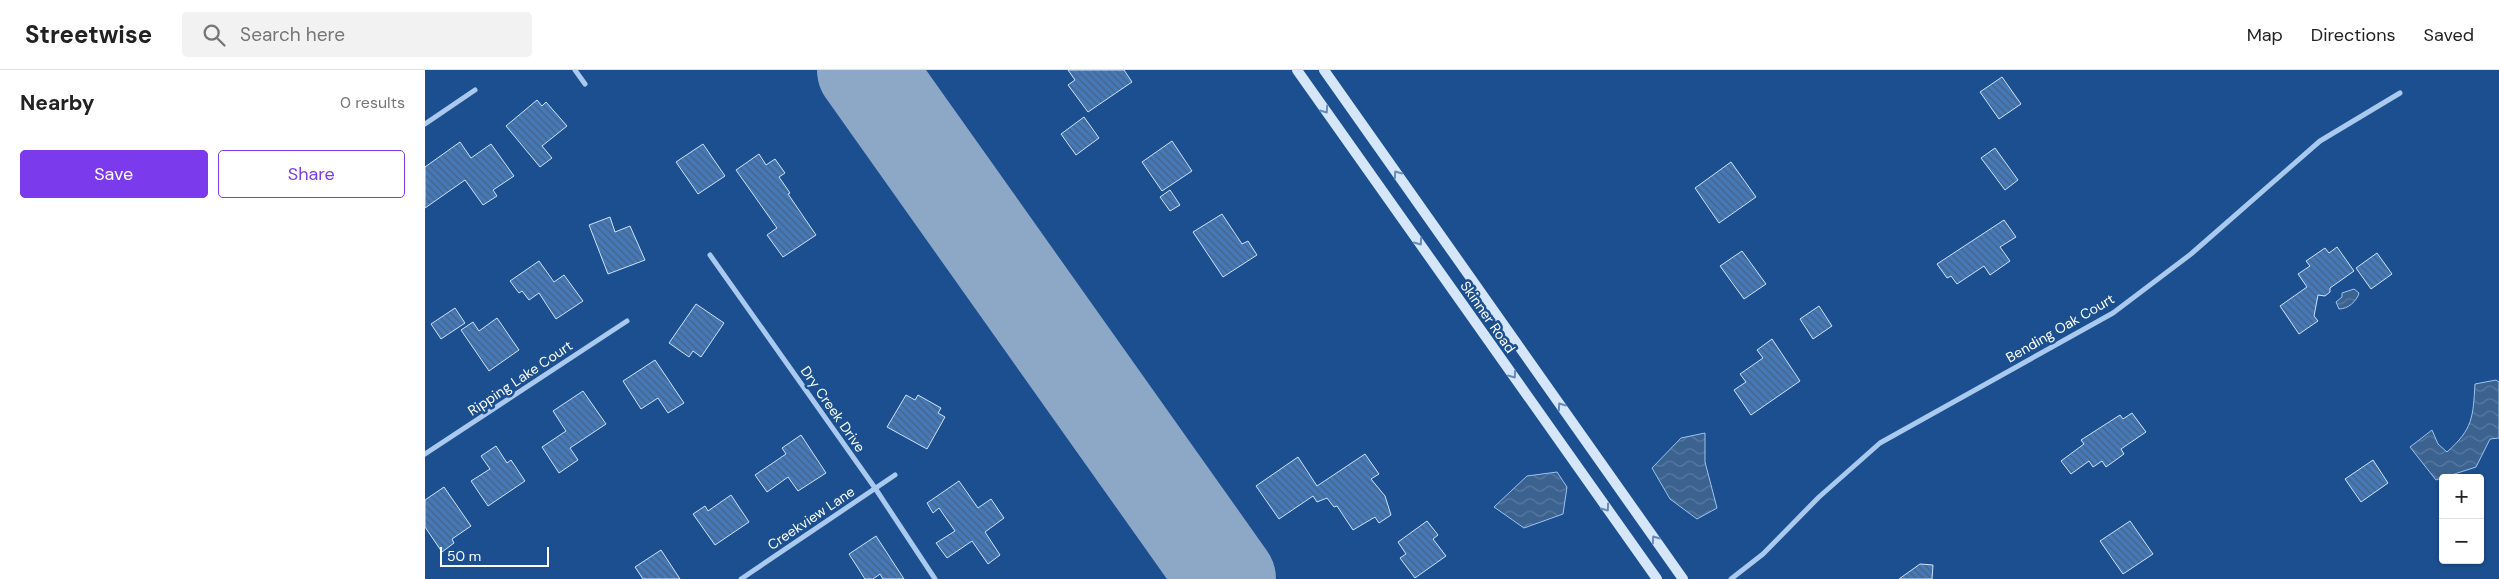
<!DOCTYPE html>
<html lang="en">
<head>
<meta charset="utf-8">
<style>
  body { margin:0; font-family:"DM Sans",sans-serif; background:#f2f2f2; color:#222 }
  .controls { position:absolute; right:15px; bottom:15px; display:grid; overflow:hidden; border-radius:5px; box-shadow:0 1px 4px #0004 }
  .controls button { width:45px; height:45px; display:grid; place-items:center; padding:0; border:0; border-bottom:1px solid #e0e0e0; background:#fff; color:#222; font:25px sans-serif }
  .scale { position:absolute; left:15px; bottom:12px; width:109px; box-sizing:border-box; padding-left:5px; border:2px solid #fff; border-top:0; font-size:14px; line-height:18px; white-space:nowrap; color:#fff; -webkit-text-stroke:4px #1b4f8f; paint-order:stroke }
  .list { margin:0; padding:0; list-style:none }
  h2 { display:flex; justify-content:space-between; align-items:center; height:65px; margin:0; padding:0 20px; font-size:21px }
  h2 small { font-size:16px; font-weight:400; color:#767676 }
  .actions { display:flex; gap:10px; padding:15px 20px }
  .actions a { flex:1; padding:11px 0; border:1px solid #7c3aed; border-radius:5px; text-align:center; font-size:18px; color:#7c3aed }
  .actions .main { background:#7c3aed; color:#fff }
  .icon { flex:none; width:28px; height:28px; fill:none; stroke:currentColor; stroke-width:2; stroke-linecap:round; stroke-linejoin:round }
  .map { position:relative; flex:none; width:2074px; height:509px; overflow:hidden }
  header { display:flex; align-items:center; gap:30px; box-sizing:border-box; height:70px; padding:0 25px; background:#fff; border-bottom:1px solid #e0e0e0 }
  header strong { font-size:24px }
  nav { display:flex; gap:28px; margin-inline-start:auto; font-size:18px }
  .search { width:350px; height:45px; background:#f2f2f2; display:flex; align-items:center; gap:12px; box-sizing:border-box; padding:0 18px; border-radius:5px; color:#767676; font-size:19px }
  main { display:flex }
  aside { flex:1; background:#fff }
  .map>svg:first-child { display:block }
  .water { fill:url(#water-waves); stroke:#9cc4f0 }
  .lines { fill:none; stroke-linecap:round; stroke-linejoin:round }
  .runway { stroke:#8da7c7; stroke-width:98 }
  .building { fill:url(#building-back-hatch); stroke:#cfe3fa }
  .street { stroke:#a9c9ee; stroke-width:5 }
  .secondary { stroke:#d6e6fa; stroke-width:10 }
  .oneway { stroke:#668bba }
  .labels { text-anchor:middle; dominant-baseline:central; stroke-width:5; stroke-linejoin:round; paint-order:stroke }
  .street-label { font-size:14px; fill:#fff; stroke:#1b4f8f }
</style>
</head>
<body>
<header>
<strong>Streetwise</strong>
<div class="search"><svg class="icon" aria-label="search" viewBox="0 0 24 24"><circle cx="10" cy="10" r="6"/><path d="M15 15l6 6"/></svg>Search here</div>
<nav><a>Map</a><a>Directions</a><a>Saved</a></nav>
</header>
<main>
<aside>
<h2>Nearby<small>0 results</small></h2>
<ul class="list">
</ul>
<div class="actions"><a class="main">Save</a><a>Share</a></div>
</aside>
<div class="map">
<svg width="2074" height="509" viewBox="0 0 2074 509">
  <defs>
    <pattern id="water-waves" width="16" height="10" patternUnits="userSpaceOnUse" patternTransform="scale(1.25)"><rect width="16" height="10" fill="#3c6290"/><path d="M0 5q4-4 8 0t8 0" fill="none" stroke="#597aa1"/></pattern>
    <pattern id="building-back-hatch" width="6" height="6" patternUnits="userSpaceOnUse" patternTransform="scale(1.25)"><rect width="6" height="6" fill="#4478b7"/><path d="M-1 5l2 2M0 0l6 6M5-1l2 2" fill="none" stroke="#486282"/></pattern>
  </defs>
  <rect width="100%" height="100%" fill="#1b4f8f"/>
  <path class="water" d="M1929,219L1934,223C1932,231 1923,239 1914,239L1911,232L1917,227V223Z
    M2071,310L2074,312V368L2065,369L2051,397L2011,410L1985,377L2007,360L2013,374L2022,382C2048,359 2048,347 2050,314Z
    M1280,363V392L1292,438L1272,449L1245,429L1227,398L1256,368Z
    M1132,402L1142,417L1138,444L1099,458L1069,437L1102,406Z"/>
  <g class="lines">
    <path class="runway" d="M441,0L802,509"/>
  </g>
  <path class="building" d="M643,0H699L707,12L663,42L643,15L650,10Z
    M1577,7L1596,34L1574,49L1555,22Z
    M112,30L117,36L121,32L142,56L117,76L127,88L115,97L81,56Z
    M659,47L674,68L651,85L636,64Z
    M747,71L767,101L737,121L717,92Z
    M35,72L46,88L66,74L89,106L68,120L72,126L58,135L40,110L0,138V97Z
    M278,74L300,106L273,124L251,92Z
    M1570,78L1593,110L1580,120L1556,88Z
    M334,84L341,95L350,89L360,103L354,107L365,123L363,124L391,165L358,187L342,165L352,158L311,100Z
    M1306,92L1331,127L1294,153L1270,118Z
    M745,120L755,135L745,141L735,127Z
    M797,144L817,174L823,171L832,185L798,207L768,162Z
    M185,147L190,162L205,156L220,190L183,204L164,155Z
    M1579,150L1591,167L1575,177L1585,191L1565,205L1559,196L1532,214L1526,206L1522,208L1512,194Z
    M1912,177L1929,201L1905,218V222L1900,226L1893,225L1889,246L1893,251L1874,264L1855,236L1882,217L1873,204L1885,196L1881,191L1900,178L1904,183Z
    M1317,181L1341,214L1319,229L1295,196Z
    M1952,183L1967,204L1946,219L1931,198Z
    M114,191L129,212L139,205L158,231L131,249L114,223L104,230L97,221L94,223L85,211Z
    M271,234L299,253L276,287L268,281L264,287L244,273Z
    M1394,236L1407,256L1388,269L1375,249Z
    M30,238L40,253L16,269L6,254Z
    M72,248L94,280L64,301L36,260L48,252L54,261Z
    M1347,269L1375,311L1326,345L1309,320L1321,312L1315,304L1338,288L1332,280Z
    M230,290L259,333L243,343L233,328L216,339L198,311Z
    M158,321L181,354L145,378L153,390L134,403L117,377L141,361L128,341Z
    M481,325L490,330L493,325L516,338L513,343L520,347L502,379L462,357Z
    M1707,343L1721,362L1696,379L1699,384L1681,397L1677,391L1668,397L1664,391L1646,404L1636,391L1659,374L1656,370L1695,345L1698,349Z
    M376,365L401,403L373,421L363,407L342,422L330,405L361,384L357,378Z
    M71,376L82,393L86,390L100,411L63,436L46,411L65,399L56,386Z
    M940,384L954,404L946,409L960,426L966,445L954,453L950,447L928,460L912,436L909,437L902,428L892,432L888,426L854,449L831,416L873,387L892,416Z
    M1948,390L1963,413L1936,432L1920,409Z
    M534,411L553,438L566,429L579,448L560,462L575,485L563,494L547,471L522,488L511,473L530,461L514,438L508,443L502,433Z
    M19,417L46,456L27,469L29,473L17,482L0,457V430Z
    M306,425L324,452L290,475L268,444L280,436L283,441Z
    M1002,451L1013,465L1008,469L1021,486L990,508L975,488L981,484L973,472Z
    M1705,451L1728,484L1698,504L1675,471Z
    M451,466L479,509H458L455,504L448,509H440L424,484Z
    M236,480L255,509H218L210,497Z
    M1495,494L1508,495L1507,509H1474Z"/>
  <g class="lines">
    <path class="street" d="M150,0L160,14
      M0,54L50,20
      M285,185L450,418L510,509
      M0,384L202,251
      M316,509L470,405
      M1306,509L1338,484L1394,427L1455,373L1688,243L1766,184L1895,71L1975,23"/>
    <path class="secondary" d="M872,0L1232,509
      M899,0L1258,509"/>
  </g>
  <defs><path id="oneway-chevron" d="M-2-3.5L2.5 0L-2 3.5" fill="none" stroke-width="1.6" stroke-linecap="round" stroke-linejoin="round" transform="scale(1.25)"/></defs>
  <g class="oneway">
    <use href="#oneway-chevron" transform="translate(900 40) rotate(55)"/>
    <use href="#oneway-chevron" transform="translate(972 104) rotate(-125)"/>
    <use href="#oneway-chevron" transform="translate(994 172) rotate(55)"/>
    <use href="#oneway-chevron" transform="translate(1088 305) rotate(55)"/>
    <use href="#oneway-chevron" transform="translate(1136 336) rotate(-125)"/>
    <use href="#oneway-chevron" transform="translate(1181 438) rotate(54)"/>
    <use href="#oneway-chevron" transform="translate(1230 469) rotate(-125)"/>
  </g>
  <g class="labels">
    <g class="street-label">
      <text transform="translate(1063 247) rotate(55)">Skinner Road</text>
      <text transform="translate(1635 258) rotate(-30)">Bending Oak Court</text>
      <text transform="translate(95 308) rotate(-34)">Ripping Lake Court</text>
      <text transform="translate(408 339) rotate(55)">Dry Creek Drive</text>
      <text transform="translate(386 448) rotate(-34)">Creekview Lane</text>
    </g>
  </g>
</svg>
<div class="controls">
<button>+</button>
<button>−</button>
</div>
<div class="scale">50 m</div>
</div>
</main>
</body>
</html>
